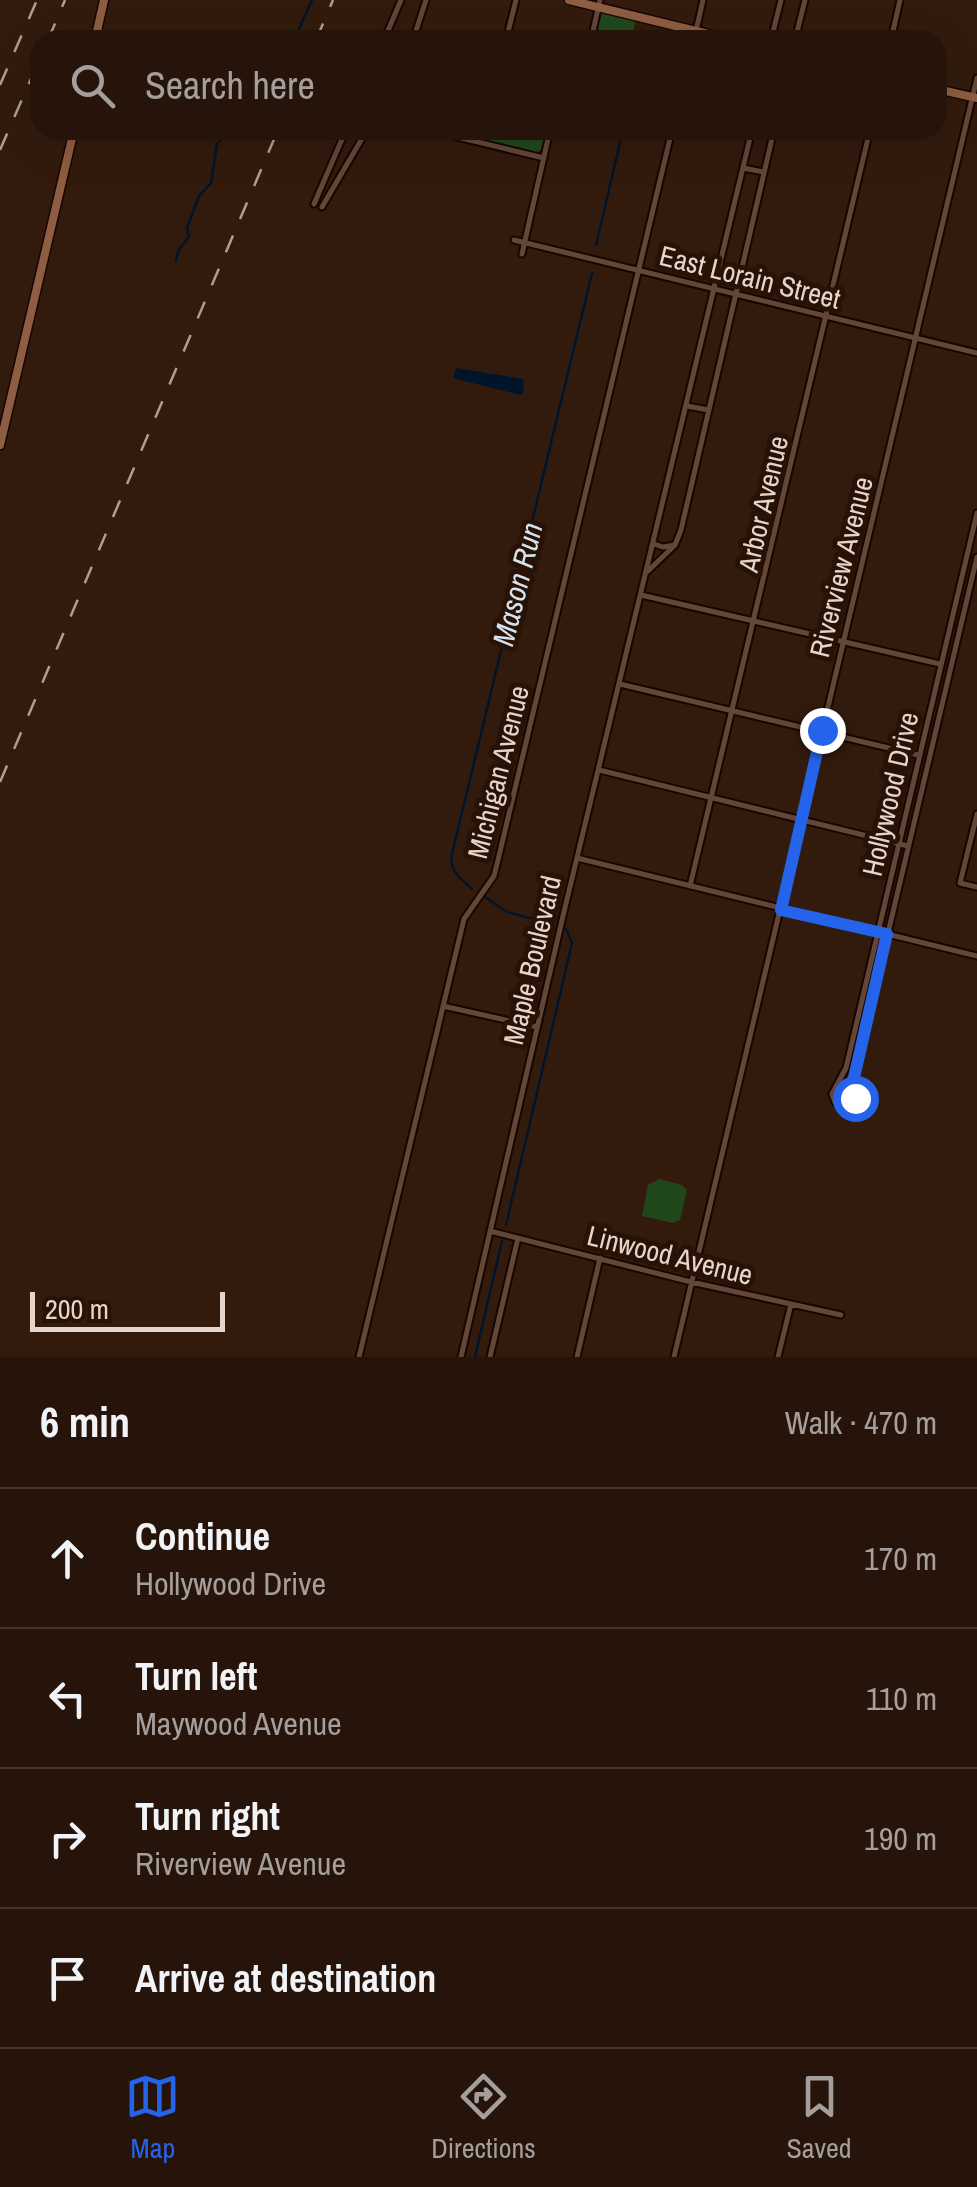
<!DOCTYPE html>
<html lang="en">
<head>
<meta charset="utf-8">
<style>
  body { margin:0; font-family:"Archivo Narrow",sans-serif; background:#322118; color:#f1f3f6 }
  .scale { position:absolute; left:30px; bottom:25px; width:195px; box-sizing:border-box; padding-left:10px; border:5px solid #e6d5cd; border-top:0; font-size:28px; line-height:35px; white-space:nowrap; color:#e6d5cd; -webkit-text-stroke:8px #281105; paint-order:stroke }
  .stop { position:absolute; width:30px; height:30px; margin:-22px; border:8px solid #2563eb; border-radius:50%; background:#fff }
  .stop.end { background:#2563eb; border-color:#fff; box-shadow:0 2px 10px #0008 }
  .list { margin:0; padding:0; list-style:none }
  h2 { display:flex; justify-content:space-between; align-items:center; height:130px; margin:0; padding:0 40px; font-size:42px }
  h2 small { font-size:32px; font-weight:400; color:#a49e9c }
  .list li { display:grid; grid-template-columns:65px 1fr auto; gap:30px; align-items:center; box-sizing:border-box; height:140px; padding:0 40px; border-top:2px solid #42332b }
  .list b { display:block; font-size:38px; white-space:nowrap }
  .list p { margin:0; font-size:32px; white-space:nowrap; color:#a49e9c }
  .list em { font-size:32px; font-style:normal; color:#a49e9c }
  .icon { flex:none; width:55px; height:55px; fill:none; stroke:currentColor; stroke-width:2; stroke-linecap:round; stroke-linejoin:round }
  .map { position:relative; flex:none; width:977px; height:1357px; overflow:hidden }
  .search { position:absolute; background:#26140a; box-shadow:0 10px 40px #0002; left:30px; right:30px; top:30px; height:110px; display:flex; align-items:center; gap:25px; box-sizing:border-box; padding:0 35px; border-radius:30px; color:#a49e9c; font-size:38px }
  .sheet { height:690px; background:#26140a }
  nav { display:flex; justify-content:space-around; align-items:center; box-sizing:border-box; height:140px; border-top:2px solid #42332b; background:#26140a; font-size:28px; color:#a49e9c }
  nav a { display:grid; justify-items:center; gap:5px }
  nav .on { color:#2563eb }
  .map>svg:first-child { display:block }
  .green { fill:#20471c }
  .water { fill:#00152a }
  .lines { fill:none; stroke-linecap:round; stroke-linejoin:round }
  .stream { stroke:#00152a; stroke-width:2.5 }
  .street-casing { stroke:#190500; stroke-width:9 }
  .secondary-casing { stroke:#190500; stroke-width:11 }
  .street { stroke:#624738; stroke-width:5 }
  .secondary { stroke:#8e5d42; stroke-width:8 }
  .rail { stroke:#af9c92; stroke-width:2.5; stroke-dasharray:18 18; stroke-linecap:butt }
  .route { stroke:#2563eb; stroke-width:12 }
  .labels { text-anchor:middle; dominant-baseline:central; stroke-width:10; stroke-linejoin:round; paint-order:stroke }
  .street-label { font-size:28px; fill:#e6d5cd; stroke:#281105 }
  .water-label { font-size:30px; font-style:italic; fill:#d4e3f0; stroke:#281105 }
</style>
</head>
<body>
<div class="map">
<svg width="977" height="1357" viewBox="0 0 977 1357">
  <rect width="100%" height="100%" fill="#321b0d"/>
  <path class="green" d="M606,11L636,19L631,40H593L600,13Z
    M488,130H548L543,148L536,153L491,143L487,137Z
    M659,1179L682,1185L687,1190L680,1220L673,1223L642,1216L648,1185Z"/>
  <path class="water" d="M456,368L523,379L524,392L521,395L453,378Z"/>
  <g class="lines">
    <path class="stream" d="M294,40L312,0
      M596,245L623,130
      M176,261L179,249L189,237L187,228L199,196L211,183L217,144L229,130
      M472,889C460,878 449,871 452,854L592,273
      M485,897L507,912L552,924
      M506,1225L572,943L566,929
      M475,1357L502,1241"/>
    <g class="street-casing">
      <path id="street" d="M384,40L401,0
        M413,40L426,0
        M506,40L516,0
        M591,40L600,0
        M694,40L703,0
        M771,40L781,0
        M795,40L805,0
        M891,40L900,0
        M428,130L544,158
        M743,168L764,172
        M314,204L346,130
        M322,207L367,130
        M514,240L977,353
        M522,254L550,130
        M687,406L709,410
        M977,513L846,1068L832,1094L835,1102L850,1104L855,1098L853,1081L977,557
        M654,544L663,547L675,545
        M648,571L675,545L681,530L774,130
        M641,595L940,664
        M620,684L918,755
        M599,770L908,846
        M977,814L960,883L977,887
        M577,858L977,956
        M690,886L870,130
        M443,1006L537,1027
        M490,1231L691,1282L841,1315
        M359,1357L464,919L494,876L498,860L672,130
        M461,1357L563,916L752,130
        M490,1357L518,1238
        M577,1357L600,1258
        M674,1357L977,78
        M778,1357L791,1304"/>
    </g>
    <g class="secondary-casing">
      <path id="secondary" d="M569,0L733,40
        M95,40L104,0
        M937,89L977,98
        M0,445L74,130"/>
    </g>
    <use href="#street" class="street"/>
    <use href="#secondary" class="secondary"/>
    <path class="rail" d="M48,40L65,0
      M316,40L333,0
      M0,85L37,0
      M0,150L40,58
      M0,782L278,130"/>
  </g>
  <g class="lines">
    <path class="route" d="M822,730L781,910L887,934L853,1082L855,1098"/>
  </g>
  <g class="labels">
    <g class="street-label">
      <text transform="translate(750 277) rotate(14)">East Lorain Street</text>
      <text transform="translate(763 504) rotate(-77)">Arbor Avenue</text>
      <text transform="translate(841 567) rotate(-76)">Riverview Avenue</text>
      <text transform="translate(498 772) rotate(-76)">Michigan Avenue</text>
      <text transform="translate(890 794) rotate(-77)">Hollywood Drive</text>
      <text transform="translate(532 960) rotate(-77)">Maple Boulevard</text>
      <text transform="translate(670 1255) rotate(14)">Linwood Avenue</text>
    </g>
    <g class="water-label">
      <text transform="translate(517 584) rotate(-76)">Mason Run</text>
    </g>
  </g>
</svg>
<div class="scale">200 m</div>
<div class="stop" style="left:855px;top:1098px"></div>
<div class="stop end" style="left:822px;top:730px"></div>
<div class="search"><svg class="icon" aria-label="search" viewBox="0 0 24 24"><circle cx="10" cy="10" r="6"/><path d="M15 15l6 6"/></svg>Search here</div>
</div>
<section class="sheet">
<h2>6 min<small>Walk · 470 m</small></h2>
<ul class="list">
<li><svg class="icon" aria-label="ahead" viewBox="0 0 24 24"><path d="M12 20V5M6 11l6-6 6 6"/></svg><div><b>Continue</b><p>Hollywood Drive</p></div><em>170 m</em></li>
<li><svg class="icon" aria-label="left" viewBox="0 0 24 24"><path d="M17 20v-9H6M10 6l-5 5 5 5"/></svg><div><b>Turn left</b><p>Maywood Avenue</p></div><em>110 m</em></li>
<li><svg class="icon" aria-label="right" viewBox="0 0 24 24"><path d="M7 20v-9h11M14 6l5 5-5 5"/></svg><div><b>Turn right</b><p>Riverview Avenue</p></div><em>190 m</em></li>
<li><svg class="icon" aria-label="arrive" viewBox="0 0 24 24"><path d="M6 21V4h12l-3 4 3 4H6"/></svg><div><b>Arrive at destination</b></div></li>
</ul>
</section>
<nav>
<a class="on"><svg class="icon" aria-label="map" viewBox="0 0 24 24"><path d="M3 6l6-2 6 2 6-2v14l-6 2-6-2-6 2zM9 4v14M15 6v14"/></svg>Map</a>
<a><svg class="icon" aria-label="directions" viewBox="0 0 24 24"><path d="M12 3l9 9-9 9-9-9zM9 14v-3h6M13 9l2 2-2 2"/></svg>Directions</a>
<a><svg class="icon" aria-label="saved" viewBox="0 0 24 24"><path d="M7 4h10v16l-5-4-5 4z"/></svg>Saved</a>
</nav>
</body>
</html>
